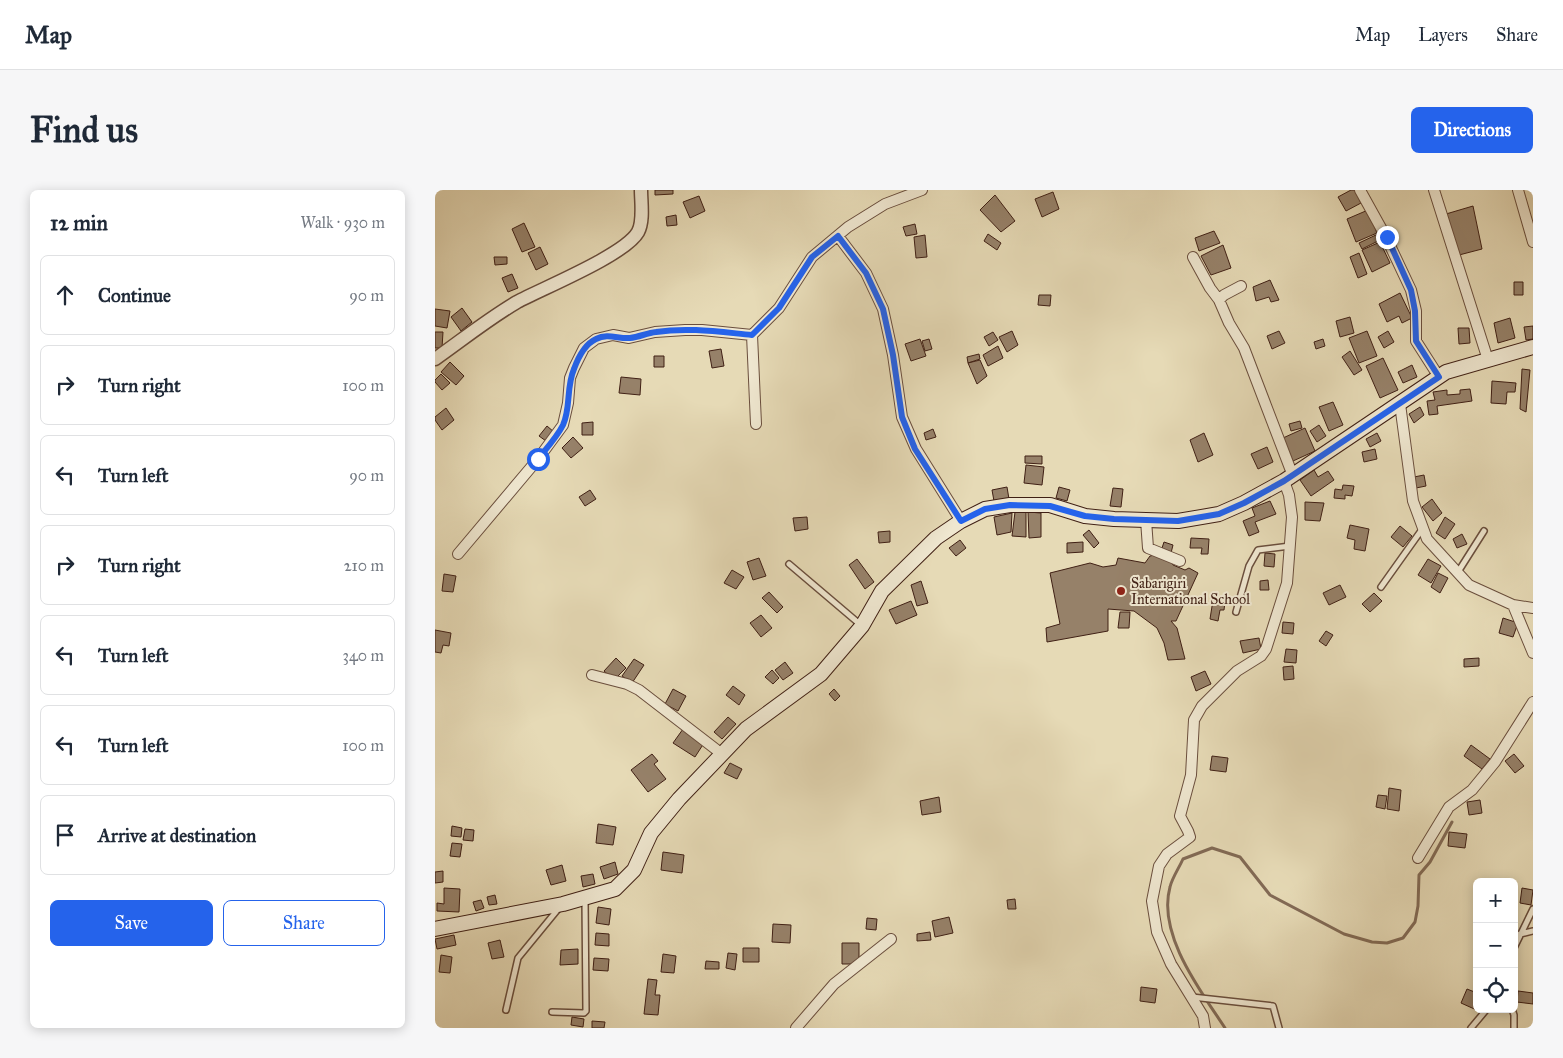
<!DOCTYPE html>
<html lang="en">
<head>
<meta charset="utf-8">
<style>
  body { margin:0; font-family:"IM FELL Great Primer",serif; background:#f6f6f7; color:#1f2937 }
  .controls { position:absolute; right:15px; bottom:15px; display:grid; overflow:hidden; border-radius:8px; box-shadow:0 2px 12px #0003 }
  .controls button { width:45px; height:45px; display:grid; place-items:center; padding:0; border:0; border-bottom:1px solid #e0e1e3; background:#fff; color:#1f2937; font:25px sans-serif }
  .stop { position:absolute; width:15px; height:15px; margin:-11px; border:4px solid #2563eb; border-radius:50%; background:#fff }
  .stop.end { background:#2563eb; border-color:#fff; box-shadow:0 1px 5px #0008 }
  .list { margin:0; padding:0; list-style:none }
  h2 { display:flex; justify-content:space-between; align-items:center; height:65px; margin:0; padding:0 20px; font-size:21px }
  h2 small { font-size:16px; font-weight:400; color:#747a83 }
  .list li { display:grid; grid-template-columns:32px 1fr auto; gap:15px; align-items:center; box-sizing:border-box; height:80px; margin:0 10px 10px; padding:0 10px; border:1px solid #e0e1e3; border-radius:8px }
  .list b { display:block; font-size:19px; white-space:nowrap }
  .list em { font-size:16px; font-style:normal; color:#747a83 }
  .actions { display:flex; gap:10px; padding:15px 20px }
  .actions a { flex:1; padding:11px 0; border:1px solid #2563eb; border-radius:8px; text-align:center; font-size:18px; color:#2563eb }
  .actions .main { background:#2563eb; color:#fff }
  .icon { flex:none; width:28px; height:28px; fill:none; stroke:currentColor; stroke-width:2; stroke-linecap:round; stroke-linejoin:round }
  .map { position:relative; flex:none; width:1098px; height:838px; overflow:hidden; border-radius:8px }
  header { display:flex; align-items:center; gap:30px; box-sizing:border-box; height:70px; padding:0 25px; background:#fff; border-bottom:1px solid #e0e1e3 }
  header strong { font-size:24px }
  nav { display:flex; gap:28px; margin-inline-start:auto; font-size:18px }
  .intro { display:flex; align-items:center; justify-content:space-between; box-sizing:border-box; height:120px; padding:0 30px }
  h1 { margin:0; font-size:35px }
  .button { padding:12px 22px; border-radius:8px; background:#2563eb; color:#fff; font-size:18px; font-weight:700 }
  main { display:flex; gap:30px; padding:0 30px }
  aside { flex:1; background:#fff; border-radius:8px; box-shadow:0 2px 12px #0003 }
  .map>svg:first-child { display:block }
  .lines { fill:none; stroke-linecap:round; stroke-linejoin:round }
  .stream { stroke:#826a55; stroke-width:3 }
  .building { fill:#968169; stroke:#402015 }
  .service-casing { stroke:#6a4e3d; stroke-width:8 }
  .minor-casing { stroke:#6a4e3d; stroke-width:12 }
  .tertiary-casing { stroke:#6a4e3d; stroke-width:15 }
  .secondary-casing { stroke:#402015; stroke-width:16 }
  .service { stroke:#efe7d0; stroke-width:5 }
  .minor { stroke:#efe7d0; stroke-width:10 }
  .tertiary { stroke:#efe7d0; stroke-width:12 }
  .secondary { stroke:#efe7d0; stroke-width:14 }
  .route { stroke:#2563eb; stroke-width:6 }
  .poi-dot { fill:#8f2418; stroke:#efe7d0; stroke-width:2 }
  .labels { text-anchor:middle; dominant-baseline:central; stroke-width:4; stroke-linejoin:round; paint-order:stroke }
  .poi-label { font-size:14px; fill:#402015; stroke:#efe7d0; text-anchor:start }
</style>
</head>
<body>
<header>
<strong>Map</strong>
<nav><a>Map</a><a>Layers</a><a>Share</a></nav>
</header>
<div class="intro"><h1>Find us</h1><a class="button">Directions</a></div>
<main>
<aside>
<h2>12 min<small>Walk · 930 m</small></h2>
<ul class="list">
<li><svg class="icon" aria-label="ahead" viewBox="0 0 24 24"><path d="M12 20V5M6 11l6-6 6 6"/></svg><div><b>Continue</b></div><em>90 m</em></li>
<li><svg class="icon" aria-label="right" viewBox="0 0 24 24"><path d="M7 20v-9h11M14 6l5 5-5 5"/></svg><div><b>Turn right</b></div><em>100 m</em></li>
<li><svg class="icon" aria-label="left" viewBox="0 0 24 24"><path d="M17 20v-9H6M10 6l-5 5 5 5"/></svg><div><b>Turn left</b></div><em>90 m</em></li>
<li><svg class="icon" aria-label="right" viewBox="0 0 24 24"><path d="M7 20v-9h11M14 6l5 5-5 5"/></svg><div><b>Turn right</b></div><em>210 m</em></li>
<li><svg class="icon" aria-label="left" viewBox="0 0 24 24"><path d="M17 20v-9H6M10 6l-5 5 5 5"/></svg><div><b>Turn left</b></div><em>340 m</em></li>
<li><svg class="icon" aria-label="left" viewBox="0 0 24 24"><path d="M17 20v-9H6M10 6l-5 5 5 5"/></svg><div><b>Turn left</b></div><em>100 m</em></li>
<li><svg class="icon" aria-label="arrive" viewBox="0 0 24 24"><path d="M6 21V4h12l-3 4 3 4H6"/></svg><div><b>Arrive at destination</b></div></li>
</ul>
<div class="actions"><a class="main">Save</a><a>Share</a></div>
</aside>
<div class="map">
<svg width="1098" height="838" viewBox="0 0 1098 838">
  <rect width="100%" height="100%" fill="#e6dab6"/>
  <filter id="stains"><feTurbulence type="fractalNoise" baseFrequency=".004" numOctaves="4"/><feColorMatrix values="0 0 0 0 .2 0 0 0 0 .09 0 0 0 0 .02 0 0 0 .5 -.17"/></filter>
  <radialGradient id="worn" r=".72"><stop offset=".6" stop-color="#630" stop-opacity="0"/><stop offset="1" stop-color="#630" stop-opacity=".3"/></radialGradient>
  <g class="lines">
    <path class="stream" d="M790,838C765,800 722,744 735,697C737,688 744,678 748,669L777,658L805,667L835,705L909,744L937,752L952,753L968,748L980,732L983,716L984,685L995,672L1017,632"/>
  </g>
  <path class="building" d="M220,0H238V4L220,5Z
    M916,0H920L926,13L911,21L903,7Z
    M618,2L624,19L607,27L600,9Z
    M560,5L580,31L566,42L545,20Z
    M264,6L270,21L255,28L248,12Z
    M1038,16L1047,59L1024,65L1011,24Z
    M933,20L942,43L921,52L912,29Z
    M241,25L242,35L232,36L231,27Z
    M89,33L100,57L87,62L77,39Z
    M480,34L482,44L471,46L468,37Z
    M779,41L785,53L764,61L760,48Z
    M553,44L566,53L562,60L549,51Z
    M943,44L945,50L927,59L924,53Z
    M490,45L492,67L481,68L479,47Z
    M945,52L955,73L937,82L927,60Z
    M788,55L796,78L776,85L766,66Z
    M105,57L113,74L101,80L93,63Z
    M924,63L932,84L923,88L915,67Z
    M59,67H72V74L60,75Z
    M77,84L83,98L73,102L67,88Z
    M835,90L844,110L836,112L834,107L821,111L818,97Z
    M1079,92H1088V105H1079Z
    M965,103L977,128L967,133L964,126L952,132L944,114Z
    M604,105H616L615,116L603,115Z
    M27,118L37,132L26,141L16,127Z
    M0,119L15,121L12,138L0,136Z
    M915,127L919,143L905,147L901,131Z
    M1075,128L1080,148L1063,153L1059,133Z
    M1098,136V149L1091,150L1089,137Z
    M1023,138H1034L1035,153L1024,154Z
    M577,141L583,155L572,162L564,147Z
    M844,141L850,153L837,159L832,146Z
    M932,141L942,166L924,173L914,148Z
    M953,141L959,152L949,158L943,147Z
    M0,142H8L7,158H0Z
    M558,142L563,150L554,156L549,147Z
    M485,149L491,166L476,171L470,154Z
    M494,149L497,159L490,161L487,151Z
    M888,149L890,156L881,159L879,152Z
    M563,156L568,168L553,176L548,165Z
    M286,159L289,176L277,178L274,161Z
    M915,161L927,180L919,185L907,167Z
    M544,164L545,169L533,173L532,167Z
    M219,166H229V177H219Z
    M948,168L963,200L945,208L931,176Z
    M545,170L552,186L542,194L533,173Z
    M15,172L29,186L21,195L6,182Z
    M977,175L982,187L968,193L963,182Z
    M1087,179L1095,180L1091,222L1085,219Z
    M6,184L15,193L7,200L0,192V190Z
    M186,187L206,189L205,205L184,203Z
    M1057,191L1081,193L1080,202H1072L1071,214L1056,213Z
    M1035,199L1037,211L1002,216L1003,224L994,225L992,211L1000,210L998,202L1012,200V205L1025,204V200Z
    M898,212L908,235L894,241L884,217Z
    M985,217L989,225L979,233L974,224Z
    M11,218L19,230L7,240L0,230V227Z
    M865,231L867,238L856,241L854,234Z
    M158,232V245H147V233Z
    M884,235L891,246L882,252L875,241Z
    M112,236L119,242L111,251L104,246Z
    M870,238L880,261L858,271L848,248Z
    M498,239L501,247L491,250L489,243Z
    M769,243L778,265L763,272L755,250Z
    M942,243L946,251L935,257L931,249Z
    M138,247L148,258L136,268L127,258Z
    M832,257L838,272L823,279L816,264Z
    M940,259L942,269L929,272L927,262Z
    M590,266H607V274L590,273Z
    M591,275L609,277L607,295L589,293Z
    M879,280L883,287L893,281L899,290L876,306L865,290Z
    M989,285L991,296L981,298L979,287Z
    M908,295L919,296L917,306L910,305V309L899,308L900,299L907,300Z
    M572,297L574,309L559,311L557,300Z
    M624,297L635,300L632,311L621,308Z
    M678,298L688,299L686,317L675,316Z
    M155,300L161,309L150,316L144,307Z
    M997,309L1007,323L998,331L987,317Z
    M835,311L841,324L820,332L824,342L814,346L808,331L820,326L817,318Z
    M870,312L889,313L885,331L870,330Z
    M580,322H591V347L577,346Z
    M593,322L606,323V347L594,348Z
    M577,323L576,342L562,345L559,327Z
    M372,327L373,339L360,341L358,328Z
    M1010,327L1020,334L1010,349L1001,343Z
    M915,335L934,339L930,361L919,359L920,350L912,348Z
    M965,336L977,346L968,357L956,347Z
    M654,340L664,353L659,358L648,345Z
    M455,341V352L444,353L443,342Z
    M1027,344L1032,354L1022,358L1018,349Z
    M756,348L774,349L773,364H766L767,358H755Z
    M525,350L531,358L521,366L514,358Z
    M648,352V362L632,363V353Z
    M729,352L738,355L736,363L726,361Z
    M830,363L840,364L839,377L829,376Z
    M724,364L735,369L738,375L750,380L754,378L763,383L741,431H736L742,438L750,469L733,470L729,453L722,438L699,421L673,419V441L612,452L611,438L625,434L615,383L655,373L668,377L681,375L683,368L710,373L715,366Z
    M324,368L331,386L318,390L312,372Z
    M422,369L439,392L430,399L414,375Z
    M993,369L1006,376L996,393L983,385Z
    M297,380L309,387L301,399L289,393Z
    M1003,383L1013,388L1005,403L996,397Z
    M9,384L21,386L18,402L7,401Z
    M833,390L834,400H825V391Z
    M486,391L493,413L482,416L476,395Z
    M905,395L911,407L894,415L888,403Z
    M334,402L348,417L342,423L327,408Z
    M939,403L947,411L935,422L927,414Z
    M778,410L790,412L789,420H785L783,431L775,429Z
    M476,411L482,425L461,434L454,420Z
    M685,422H695L694,438H683Z
    M326,425L337,438L326,447L315,433Z
    M1068,428L1083,433L1078,447L1064,443Z
    M848,432L859,433L858,444L847,443Z
    M0,440L16,443L14,456L8,455L6,463L0,462Z
    M891,441L898,445L891,456L884,451Z
    M824,448L826,459L808,463L805,451Z
    M851,459L862,460L861,473L849,472Z
    M181,468L191,478L179,490L169,481Z
    M1044,468V476L1029,477V469Z
    M199,469L209,475L197,493L187,486Z
    M350,472L358,483L348,490L340,480Z
    M858,476L859,489L849,490L848,477Z
    M337,480L344,488L338,494L330,487Z
    M770,481L776,494L761,501L756,487Z
    M298,496L310,505L304,515L291,505Z
    M238,499L251,506L243,521L230,514Z
    M399,499L405,506L400,511L394,504Z
    M293,527L301,534L287,549L279,542Z
    M248,539L269,553L260,567L238,553Z
    M1036,555L1055,569L1047,579L1029,566Z
    M217,564L223,571L219,574L231,589L213,602L196,580Z
    M1079,564L1089,576L1080,583L1070,571Z
    M777,566L793,568L791,582L775,580Z
    M295,573L307,579L302,589L289,583Z
    M954,598L966,600L964,621L952,619Z
    M943,605L952,606L950,619L941,617Z
    M504,607L506,622L487,625L485,611Z
    M1045,610L1047,623L1034,625L1032,612Z
    M163,634L181,637L178,655L161,653Z
    M17,636L27,638L26,647L16,646Z
    M30,639L39,640L38,651L28,650Z
    M1014,642L1032,644L1030,658L1013,656Z
    M17,653L27,654L25,667L15,666Z
    M228,662L249,665L247,683L226,680Z
    M180,672L183,684L169,689L165,677Z
    M127,675L131,691L116,695L111,680Z
    M8,681V692L0,693V682Z
    M158,684L160,694L148,697L146,686Z
    M9,698L25,699L24,722L2,721V713L9,714Z
    M1087,698L1098,700L1096,715L1085,713Z
    M60,705L62,714L54,715L52,707Z
    M580,709L581,719H573L572,710Z
    M46,710L49,718L41,721L38,712Z
    M163,717L176,719L174,735L161,733Z
    M514,727L518,743L500,747L497,731Z
    M432,728L442,729L441,740L431,739Z
    M338,734L356,735L355,753L337,752Z
    M495,742L496,750L482,751V744Z
    M161,743L174,744V756L160,755Z
    M19,745L21,755L2,759L0,749Z
    M65,750L69,767L57,769L53,753Z
    M407,753H424V774H407Z
    M308,758H324V772H308Z
    M143,759V774L125,775L126,760Z
    M293,763L302,764L300,780L291,778Z
    M228,764L241,766L239,783L226,782Z
    M6,765L17,767L15,783L4,782Z
    M159,768L174,769L173,781L158,780Z
    M271,771L284,772V779H270Z
    M213,789L222,790L220,805H225L223,825L209,824Z
    M706,797L722,799L720,813L705,811Z
    M1032,799L1042,803V819H1047L1046,822L1026,813Z
    M1083,801L1098,803V814L1082,812Z
    M137,827L149,829L148,837L136,835Z
    M157,831L170,832L169,838H157Z"/>
  <g class="lines">
    <g class="service-casing">
      <path id="service" d="M354,374L427,436
        M1023,382L1049,341
        M946,397L988,338
        M801,422L814,376L823,360L855,356
        M1085,744L1098,741
        M1079,758L1098,719
        M757,807L838,816L844,838
        M1077,819L1079,825V838
        M71,820L83,768L124,718
        M117,822L149,823L151,821L150,709
        M1036,838L1052,819"/>
    </g>
    <g class="minor-casing">
      <path id="minor" d="M925,0L951,47L976,100L981,121V151L1004,187
        M999,0L1053,170
        M1083,0L1098,52
        M403,46L431,83L448,119L458,165L467,227L481,259L526,331
        M758,67L775,98L784,110
        M806,96L789,105L784,110L794,133L809,158L858,286
        M317,145L321,234
        M965,214L978,311L992,349L1034,395L1078,415L1098,463
        M711,330L713,358L745,371
        M23,364L103,269L128,235L133,213L135,188L139,178L149,158L161,149L178,145L194,148L220,142L250,140H267L317,145L344,118L377,67L413,37L450,14L487,0
        M1078,415L1098,418
        M157,485L192,494L204,500L287,564
        M983,668L1014,617L1037,600L1060,572L1098,512
        M361,838L399,794L456,749
        M770,838L768,826L736,774L722,742L717,711L724,676L732,664L755,647L753,641L745,626L756,585L759,530L767,516L802,481L826,466L831,459L852,393L857,327L854,305L849,291"/>
    </g>
    <g class="tertiary-casing">
      <path id="tertiary" d="M0,169C27,150 53,129 82,112C108,98 190,65 203,42C209,31 206,12 206,0"/>
    </g>
    <g class="secondary-casing">
      <path id="secondary" d="M0,739L128,714L180,699L199,680L216,643L244,609L311,539L386,484L427,436L447,401L501,348L526,331L550,319L575,315H615L650,326L679,329L743,331L784,324L809,313L849,291L1011,182L1098,157"/>
    </g>
    <use href="#service" class="service"/>
    <use href="#minor" class="minor"/>
    <use href="#tertiary" class="tertiary"/>
    <use href="#secondary" class="secondary"/>
  </g>
  <g class="lines">
    <path class="route" d="M103,269C111,259 122,247 128,235C136,218 131,197 139,179C143,168 150,154 161,149C173,143 183,149 195,148C204,147 212,143 221,142C253,137 285,142 317,145L344,118L377,67L403,46L431,83L448,119L458,165L467,227L480,259L526,331L550,319L575,315L615,316L650,326L679,329L743,331L784,324L809,313L849,291L1004,187L981,151L980,121L976,100L952,47"/>
  </g>
  <circle class="poi-dot" cx="686" cy="401" r="5"/>
  <g class="labels">
    <g class="poi-label">
      <text x="696" y="393">Sabarigiri<tspan x="696" dy="16">International School</tspan></text>
    </g>
  </g>
  <rect width="100%" height="100%" filter="url(#stains)"/>
  <rect width="100%" height="100%" fill="url(#worn)"/>
</svg>
<div class="controls">
<button>+</button>
<button>−</button>
<button><svg class="icon" aria-label="locate" viewBox="0 0 24 24"><circle cx="12" cy="12" r="6"/><path d="M12 2v4M12 18v4M2 12h4M18 12h4"/></svg></button>
</div>
<div class="stop" style="left:103px;top:269px"></div>
<div class="stop end" style="left:952px;top:47px"></div>
</div>
</main>
</body>
</html>
